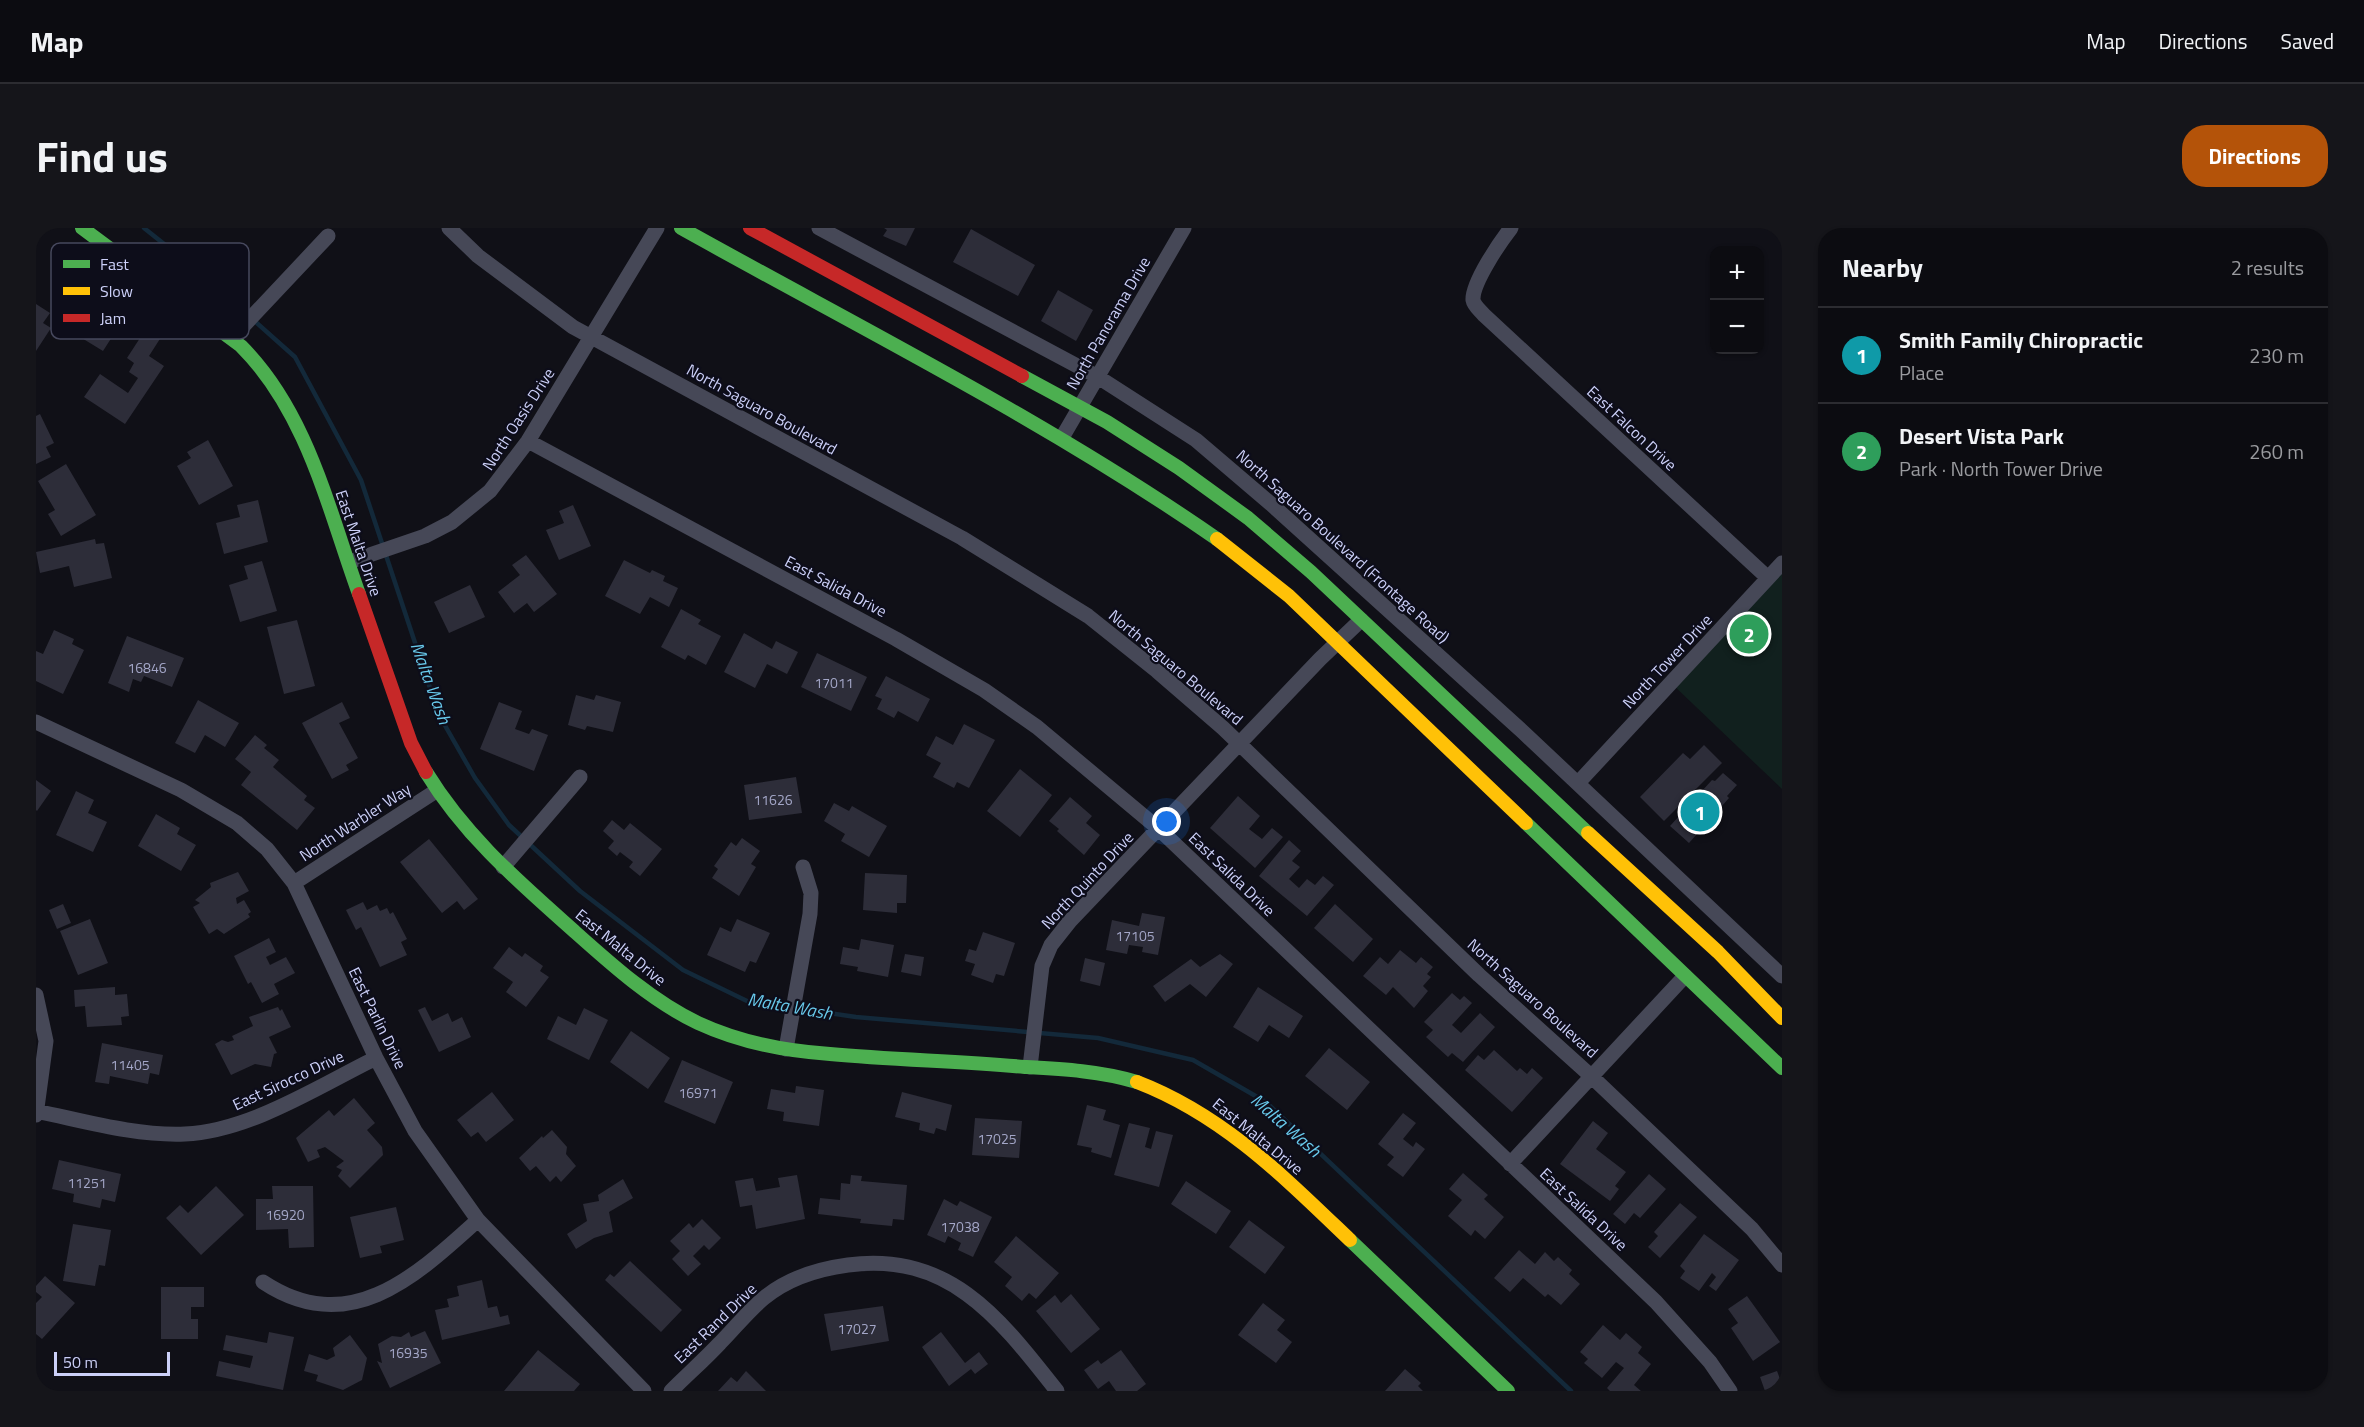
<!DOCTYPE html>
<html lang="en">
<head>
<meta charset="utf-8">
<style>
  body { margin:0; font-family:"Titillium Web",sans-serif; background:#15151a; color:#f1f3f6 }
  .controls { position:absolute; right:18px; top:18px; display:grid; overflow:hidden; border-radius:12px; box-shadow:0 2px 4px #0004 }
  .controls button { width:54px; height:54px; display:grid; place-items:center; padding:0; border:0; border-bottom:2px solid #2c2c31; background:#0c0c11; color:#f1f3f6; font:30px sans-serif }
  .scale { position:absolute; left:18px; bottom:15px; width:116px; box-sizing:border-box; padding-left:6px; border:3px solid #ccd0f8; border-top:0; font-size:16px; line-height:21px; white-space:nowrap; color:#ccd0f8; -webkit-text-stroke:4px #0d0d1a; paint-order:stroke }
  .you { position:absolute; left:1131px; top:594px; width:21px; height:21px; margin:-15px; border:4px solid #fff; border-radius:50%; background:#1a73e8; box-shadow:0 0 0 9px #1a73e833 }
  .badge { display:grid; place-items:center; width:39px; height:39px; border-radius:50%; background:#b45309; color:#fff; font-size:20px; font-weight:700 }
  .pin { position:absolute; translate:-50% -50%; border:3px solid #fff; box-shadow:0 2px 6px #0006 }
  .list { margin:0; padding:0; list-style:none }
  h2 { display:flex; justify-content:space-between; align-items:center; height:78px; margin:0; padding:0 24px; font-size:26px }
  h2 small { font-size:20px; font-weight:400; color:#9a9b9f }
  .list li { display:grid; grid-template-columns:39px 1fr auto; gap:18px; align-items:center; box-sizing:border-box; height:96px; padding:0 24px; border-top:2px solid #2c2c31 }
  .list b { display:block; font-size:22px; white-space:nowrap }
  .list p { margin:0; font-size:20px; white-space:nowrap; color:#9a9b9f }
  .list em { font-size:20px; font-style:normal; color:#9a9b9f }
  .map { position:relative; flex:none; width:1746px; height:1163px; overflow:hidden; border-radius:24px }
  header { display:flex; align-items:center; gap:36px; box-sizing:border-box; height:84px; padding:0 30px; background:#0c0c11; border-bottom:2px solid #2c2c31 }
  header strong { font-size:28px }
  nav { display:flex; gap:33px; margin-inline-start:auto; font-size:21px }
  .intro { display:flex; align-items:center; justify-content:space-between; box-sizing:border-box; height:144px; padding:0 36px }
  h1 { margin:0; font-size:42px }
  .button { padding:15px 27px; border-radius:24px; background:#b45309; color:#fff; font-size:21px; font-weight:700 }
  main { display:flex; gap:36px; padding:0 36px }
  aside { flex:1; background:#0c0c11; border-radius:24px; box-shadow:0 2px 4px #0004 }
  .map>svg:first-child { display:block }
  .green { fill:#11201e }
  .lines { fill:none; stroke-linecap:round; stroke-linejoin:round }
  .stream { stroke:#13293a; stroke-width:4.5 }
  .building { fill:#2d2d39 }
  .street { stroke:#464857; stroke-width:15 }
  .fast { stroke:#4caf50; stroke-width:14 }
  .slow { stroke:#ffc107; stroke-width:14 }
  .jam { stroke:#c62828; stroke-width:14 }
  .labels { text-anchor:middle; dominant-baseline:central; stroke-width:4.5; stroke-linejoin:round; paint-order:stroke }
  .number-label { font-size:14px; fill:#a4a7c8 }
  .street-label { font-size:16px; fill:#ccd0f8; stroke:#0d0d1a }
  .water-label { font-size:18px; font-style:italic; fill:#68c9eb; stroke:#0d0d1a }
  .key { fill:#0d0d1a; stroke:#46485d; stroke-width:1.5 }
  .key-label { font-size:16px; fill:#ccd0f8 }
</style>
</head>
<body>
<header>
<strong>Map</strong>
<nav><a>Map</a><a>Directions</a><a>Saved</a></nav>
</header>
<div class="intro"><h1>Find us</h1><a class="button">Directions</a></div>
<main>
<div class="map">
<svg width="1746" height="1163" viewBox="0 0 1746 1163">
  <rect width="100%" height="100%" fill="#101017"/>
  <path class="green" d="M1746,335V561L1635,455Z"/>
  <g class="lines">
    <path class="stream" d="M108,0L167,47L259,129L325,252L403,487L439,550L473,597L544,663L647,742L711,773L820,789L1062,810L1157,832L1230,874L1535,1163"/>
  </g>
  <path class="building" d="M848,0H879L870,18L847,8L851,2Z
    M935,1L999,37L982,68L917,34Z
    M1022,62L1057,82L1040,113L1005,93Z
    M55,70L74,82L71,87L85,95L67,123L31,101L44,80L47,82Z
    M0,76L14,85L7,95L15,100L0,123Z
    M115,93L129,103L113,128L128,138L89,196L48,169L64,146L92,165L102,150L93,144L98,135L91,130Z
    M4,186L18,215L10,219L15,229L0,236V188Z
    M172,212L197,258L163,277L141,238L155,230L151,224Z
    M30,236L60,287L25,308L12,286L19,282L2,253Z
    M222,272L232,314L188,326L180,295L204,289L201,277Z
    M537,277L555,318L523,332L510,302L528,295L523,283Z
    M59,311L60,316L68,315L76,350L38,359L33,338L4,345L0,324Z
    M490,327L521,366L498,384L491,375L478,385L462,364L484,347L476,337Z
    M588,332L614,345L616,342L629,348L627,353L642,360L633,379L614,369L604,386L569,368Z
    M226,333L241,383L204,394L193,357L212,351L208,338Z
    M434,357L449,389L413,405L398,374Z
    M645,381L665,392L662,396L685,408L670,437L652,427L649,432L625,419Z
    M261,392L279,458L248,466L231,399Z
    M18,402L38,411L36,416L48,422L27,466L0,453V423L7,426Z
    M708,405L736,421L740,413L762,424L751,446L731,436L719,460L688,444Z
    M91,408L148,430L136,459L108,448L105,454L97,451L93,464L72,455Z
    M781,425L831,449L815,483L765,459Z
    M850,448L894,471L882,494L862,483L858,490L841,481L846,471L839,468Z
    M540,467L558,472L560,467L585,474L577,504L551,498L549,502L532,497Z
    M162,472L203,495L189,519L169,507L159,525L139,515Z
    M306,474L314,490L303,495L322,530L310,537L313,542L296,551L266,495Z
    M463,474L486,483L479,501L493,506L496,501L512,507L498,543L444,521Z
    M928,496L959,512L933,560L921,554L918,560L897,549L905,535L890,527L900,508L917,517Z
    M219,507L231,517L228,520L243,532L237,539L271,568L268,572L279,580L261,602L205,557L215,544L199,531Z
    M1668,517L1686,535L1628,593L1604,569L1647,525L1654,531Z
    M984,541L1016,567L984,609L951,583Z
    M1687,545L1701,557L1691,568L1693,570L1653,615L1634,598L1676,552L1679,553Z
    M760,549L766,585L713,592L708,557Z
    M0,552L15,563L1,583L0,582Z
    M40,563L58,572L52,585L71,594L57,624L20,607Z
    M1202,568L1224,588L1213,601L1226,611L1236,600L1247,609L1219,640L1174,600Z
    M1034,569L1056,588L1050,595L1064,607L1048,627L1021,603L1023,601L1013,593Z
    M798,575L813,583L816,578L851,598L833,629L805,613L809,606L788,593Z
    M120,586L144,600L141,606L160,617L145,643L102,618Z
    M576,592L588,602L594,595L626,621L604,648L593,639L597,634L584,624L581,628L572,620L578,613L567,603Z
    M706,610L724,623L715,636L720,639L703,668L676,650L682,641L678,638L695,614L700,618Z
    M393,611L442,671L428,682L421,673L406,685L364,634Z
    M1253,612L1265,623L1256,633L1264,639L1253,651L1263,660L1271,651L1279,657L1287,648L1298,657L1271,688L1223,648Z
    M202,644L213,663L200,670L201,676L208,672L215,684L212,686L214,689L188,706L181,701L173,706L157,679L164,675L159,672L175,659L174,655Z
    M829,645L871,647L870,675H861V685L827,682Z
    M327,674L331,682L341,677L344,683L351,680L354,686L357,684L371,711L365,714L371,727L344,739L325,699L320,702L310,682Z
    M27,676L35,695L21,701L13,682Z
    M1299,676L1337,711L1317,734L1278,700Z
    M1106,685L1129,689L1122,727L1106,724L1107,719L1093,717L1091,726L1070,722L1076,692L1103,698Z
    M54,691L72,735L42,747L24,703Z
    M701,691L734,705L720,735L714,733L709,744L671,727L684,699L695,704Z
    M947,704L979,715L968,748L960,746L957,755L935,747L939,736L929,733L933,721L940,723Z
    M233,710L240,724L230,729L234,737L250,729L259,745L238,756L243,766L226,775L215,754L212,756L198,728Z
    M825,711L858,717L852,749L821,743L822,739L804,736L807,719L823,722Z
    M473,719L486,729L489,725L507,738L504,743L513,749L490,779L470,764L477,754L457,740Z
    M1364,722L1380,735L1385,729L1397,739L1391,746L1395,749L1387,758L1392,763L1378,780L1357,759L1350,767L1327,748L1344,729L1352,736Z
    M869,726L888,729L885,748L865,744Z
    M1184,726L1197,736L1170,769L1154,756L1129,774L1117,758L1155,731L1164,739Z
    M1049,730L1069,735L1064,758L1044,753Z
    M79,759V767L91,766L93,788L85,789L86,797L51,799L49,778L39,779L38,762Z
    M1222,759L1267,788L1253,810L1233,797L1222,814L1197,799Z
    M1416,765L1424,772L1428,768L1436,775L1416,797L1425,805L1444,785L1459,799L1427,834L1416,825L1412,829L1390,809L1397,802L1388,794Z
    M242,779L244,783L246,781L255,799L233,809L241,825L238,826L235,839L219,836L195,847L179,816L186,812L192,814L198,812L196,808L217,798L213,789Z
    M389,779L396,793L412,785L416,794L426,789L435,809L403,824L382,782Z
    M548,780L572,792L553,832L511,811L522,788L540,797Z
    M595,803L634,830L612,861L574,834Z
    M66,815L127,827L123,847L114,845L112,856L74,848L73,856L59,854Z
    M1293,820L1334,854L1311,882L1269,848Z
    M1458,822L1481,843L1484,840L1491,846L1496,840L1507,850L1476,884L1429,842L1442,827L1448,832Z
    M646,832L697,854L679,896L628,874Z
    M760,858L788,862L783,898L747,893L748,884L731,881L735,861L759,865Z
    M456,864L478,892L450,914L442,904L435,909L421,892Z
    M866,864L916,877L910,903L900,900L898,906L883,902L884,895L859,889Z
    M318,870L339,895L331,902L346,919L347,927L314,960L302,948L306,942L300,939L308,933L289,919L281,922L284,929L272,934L260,910L293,882L298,888Z
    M1051,877L1070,882L1067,892L1084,897L1075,930L1055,924L1056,920L1041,917Z
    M1367,885L1380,895L1367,911L1377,919L1380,914L1389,921L1367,949L1351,937L1358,929L1342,916Z
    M939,890L986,893L983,930L936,927Z
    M1557,893L1572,905L1560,921L1590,944L1579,958L1583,961L1574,973L1524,936Z
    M1093,895L1114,900L1109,919L1115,921L1120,903L1137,907L1123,959L1078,947Z
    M516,902L531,919L530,926L540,938L525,954L520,948L514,954L500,938L494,943L483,930L506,908L507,910Z
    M23,932L85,946L79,974L66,971L64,980L37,974L38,966L16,961Z
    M1427,945L1452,967L1448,971L1468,989L1449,1011L1439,1002L1435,1008L1412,988L1426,972L1413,961Z
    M1613,946L1630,961L1604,990L1598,985L1589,996L1577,986Z
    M761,947L769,991L720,1001L716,977L704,979L699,953L717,950L720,963L744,959L742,950Z
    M815,947L826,948L825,953L871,957L868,992L857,991L856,998L824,995L825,991L782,986L784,970L804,972L805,955L814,956Z
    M587,951L597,970L573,984L577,1004L558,1010L540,1021L531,1006L551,993L547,976L563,973L562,967Z
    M1150,953L1195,983L1180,1006L1135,976Z
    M180,958L208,987L165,1027L130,990L144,977L152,985Z
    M236,958H277L278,1019L253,1020L252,1001L220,1002V971H237Z
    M908,971L921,978L924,973L956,989L937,1029L922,1022L925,1015L912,1008L909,1015L891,1007Z
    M1644,975L1661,989L1624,1030L1612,1019L1622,1008L1618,1004Z
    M360,979L368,1012L344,1018L346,1025L324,1030L314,989Z
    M666,991L685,1010L673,1022L668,1017L657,1028L665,1036L652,1048L636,1031L644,1023L634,1013L653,995L657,1000Z
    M1213,992L1249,1019L1229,1046L1193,1019Z
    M37,996L75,1002L69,1038L63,1037L59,1058L27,1053Z
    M1668,1006L1703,1032L1680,1063L1673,1058L1680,1049L1676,1045L1663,1063L1644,1050L1649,1043L1644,1038Z
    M980,1008L1023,1045L1000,1071L993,1065L986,1073L969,1058L976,1049L958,1034Z
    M1483,1022L1499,1036L1509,1024L1518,1033L1522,1029L1536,1042L1533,1046L1544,1056L1525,1077L1512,1066L1509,1069L1487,1050L1474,1064L1458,1050Z
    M594,1033L646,1082L625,1104L569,1052L574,1046L578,1049Z
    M9,1048L39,1075L6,1111L0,1106V1075L6,1069L0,1064V1058Z
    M446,1052L452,1080L461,1078L464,1089L472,1087L474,1096L406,1112L399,1082L413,1079L411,1071L423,1068L421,1058Z
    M125,1059H168V1079H155V1091H162V1111H125Z
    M1035,1066L1064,1101L1035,1125L1000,1083L1019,1067L1025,1075Z
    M1711,1068L1744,1114L1717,1133L1695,1100L1702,1095L1692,1081Z
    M1227,1075L1249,1092L1241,1102L1256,1114L1240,1135L1202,1107Z
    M847,1078L853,1113L795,1123L788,1086Z
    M1567,1097L1584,1112L1590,1105L1606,1119L1602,1125L1615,1136L1598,1157L1605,1163H1574L1571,1160L1588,1140L1580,1134L1566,1150L1548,1135L1552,1131L1544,1124Z
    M389,1103L405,1135L354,1160L341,1133L346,1135L342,1116L356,1108L365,1109L373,1104L375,1109Z
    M233,1104L258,1109L247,1162L180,1148L183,1133L214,1140L217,1128L187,1122L190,1107L231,1115Z
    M905,1104L929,1135L943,1124L952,1136L939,1146L935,1141L913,1158L886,1119Z
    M314,1107L331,1130L326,1152L307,1162L280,1153L282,1147L268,1143L273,1126L291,1132L299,1128L297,1120Z
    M502,1122L544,1156L538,1163H468Z
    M1085,1122L1110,1156L1101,1163H1080L1073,1153L1062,1161L1048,1142L1062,1132L1065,1136Z
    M1369,1141L1385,1155L1382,1158L1387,1163H1349Z
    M710,1143L730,1163H682L695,1149L701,1154Z
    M1741,1143L1744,1151L1746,1150V1163H1729L1724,1149Z"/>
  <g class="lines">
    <path class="street" d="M413,0L442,28L537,99L926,310L1052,388L1121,443L1187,500L1443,747L1555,848L1716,1001L1746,1037
      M783,0L1062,149L1160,212L1235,276L1487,504L1746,748
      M1475,0C1464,14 1436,55 1437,72C1438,78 1444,82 1448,87L1732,350
      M196,110L292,8
      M1027,208L1148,0
      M492,213L860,411L948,462L1001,499L1123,601L1620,1074L1674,1134L1694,1163
      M313,334L389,308L416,294L454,263L492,213L621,0
      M0,494L145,562L201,595L231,621L258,655L340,830L379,903L442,992L608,1163
      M1542,555L1746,335
      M467,639L544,549
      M258,655L400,563
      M0,767L10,813L0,887
      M750,821L774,686L775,665L767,639
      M994,839L1006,738L1015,717L1034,693L1284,431L1325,392
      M0,883C49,893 99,908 149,906C214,903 283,858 340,830
      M1474,936L1649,748
      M227,1054C313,1111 379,1049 442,992
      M635,1163C651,1147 668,1132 684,1115C699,1100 712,1083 728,1070C752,1050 782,1041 812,1037C914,1023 965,1092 1021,1163"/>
    <path class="fast" d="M46,0L205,118C271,184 292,280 323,366
      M645,0C826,101 1011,193 1181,311
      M986,148L1071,194L1143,240L1212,290L1275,344L1552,605
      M390,544C429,608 483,654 538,703C576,737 616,773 662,795C703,814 748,823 794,826C859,832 924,833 989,839C1026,841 1065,843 1101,854
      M1490,595L1746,840
      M1314,1012L1472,1163"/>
    <path class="slow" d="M1181,311L1253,368L1490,595
      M1552,605L1682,724L1746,790
      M1101,854C1187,887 1248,949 1314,1012"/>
    <path class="jam" d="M714,0L986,148
      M323,366L375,515L390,544"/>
  </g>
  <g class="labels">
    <g class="number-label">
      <text x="111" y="439">16846</text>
      <text x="798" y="454">17011</text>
      <text x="737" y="571">11626</text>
      <text x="1099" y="707">17105</text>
      <text x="94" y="836">11405</text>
      <text x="662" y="864">16971</text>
      <text x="961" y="910">17025</text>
      <text x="51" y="954">11251</text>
      <text x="249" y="986">16920</text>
      <text x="924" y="998">17038</text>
      <text x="821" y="1100">17027</text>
      <text x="372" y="1124">16935</text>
    </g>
    <g class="street-label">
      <text transform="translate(1072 95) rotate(-60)">North Panorama Drive</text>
      <text transform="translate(726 181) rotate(29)">North Saguaro Boulevard</text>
      <text transform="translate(482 191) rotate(-57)">North Oasis Drive</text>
      <text transform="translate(1596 200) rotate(43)">East Falcon Drive</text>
      <text transform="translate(323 315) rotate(71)">East Malta Drive</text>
      <text transform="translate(1307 318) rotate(42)">North Saguaro Boulevard (Frontage Road)</text>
      <text transform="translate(800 358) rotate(28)">East Salida Drive</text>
      <text transform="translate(1631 433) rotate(-47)">North Tower Drive</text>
      <text transform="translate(1140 439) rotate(40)">North Saguaro Boulevard</text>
      <text transform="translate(319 594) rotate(-33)">North Warbler Way</text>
      <text transform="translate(1196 646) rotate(44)">East Salida Drive</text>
      <text transform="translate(1051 652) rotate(-47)">North Quinto Drive</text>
      <text transform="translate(585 719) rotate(39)">East Malta Drive</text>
      <text transform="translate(1497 770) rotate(42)">North Saguaro Boulevard</text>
      <text transform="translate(342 790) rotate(64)">East Parlin Drive</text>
      <text transform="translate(252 852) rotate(-25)">East Sirocco Drive</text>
      <text transform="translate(1222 908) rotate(39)">East Malta Drive</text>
      <text transform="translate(1548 981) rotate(43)">East Salida Drive</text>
      <text transform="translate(679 1095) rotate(-44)">East Rand Drive</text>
    </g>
    <g class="water-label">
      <text transform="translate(395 455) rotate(70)">Malta Wash</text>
      <text transform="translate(754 778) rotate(10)">Malta Wash</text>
      <text transform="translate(1250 897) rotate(41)">Malta Wash</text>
    </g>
  </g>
  <rect x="15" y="15" width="198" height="96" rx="9" class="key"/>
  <rect x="27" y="32" width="27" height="8" fill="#4caf50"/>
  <rect x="27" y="59" width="27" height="8" fill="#ffc107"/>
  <rect x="27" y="86" width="27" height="8" fill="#c62828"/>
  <g class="key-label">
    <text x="64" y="42">Fast</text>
    <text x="64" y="69">Slow</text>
    <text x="64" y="96">Jam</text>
  </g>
</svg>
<div class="controls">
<button>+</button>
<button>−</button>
</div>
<div class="scale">50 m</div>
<div class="you"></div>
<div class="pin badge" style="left:1664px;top:584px;background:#0f9aa8">1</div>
<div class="pin badge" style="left:1713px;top:406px;background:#2e9e5b">2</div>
</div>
<aside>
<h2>Nearby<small>2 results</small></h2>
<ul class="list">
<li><span class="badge" style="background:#0f9aa8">1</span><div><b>Smith Family Chiropractic</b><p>Place</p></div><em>230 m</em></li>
<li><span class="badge" style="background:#2e9e5b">2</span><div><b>Desert Vista Park</b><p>Park · North Tower Drive</p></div><em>260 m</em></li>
</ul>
</aside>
</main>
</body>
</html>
